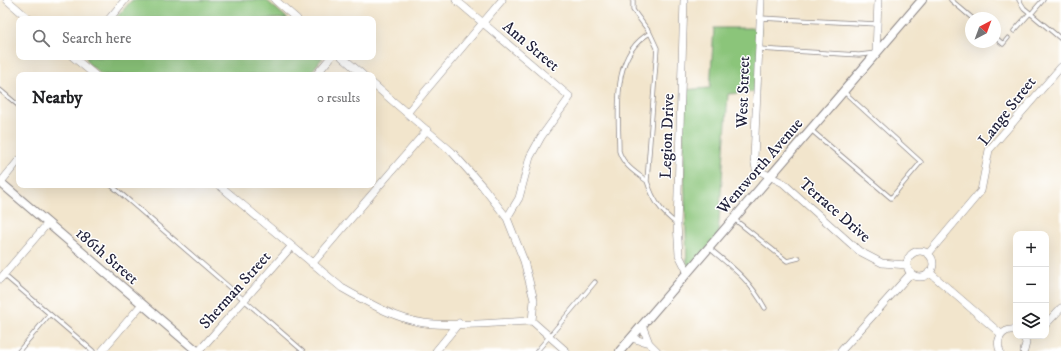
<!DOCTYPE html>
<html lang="en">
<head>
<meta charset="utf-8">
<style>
  body { margin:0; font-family:"IM FELL DW Pica",serif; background:#f6f6f6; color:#202124 }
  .controls { position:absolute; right:12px; bottom:12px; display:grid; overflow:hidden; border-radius:8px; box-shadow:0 4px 16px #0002 }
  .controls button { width:36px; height:36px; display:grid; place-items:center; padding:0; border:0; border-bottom:1px solid #e0e0e0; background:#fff; color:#202124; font:20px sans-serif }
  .compass { position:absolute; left:965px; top:12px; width:36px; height:36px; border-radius:50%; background:#fff; box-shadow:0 4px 16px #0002; rotate:41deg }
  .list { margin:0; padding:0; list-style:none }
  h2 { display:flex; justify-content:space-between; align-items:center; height:52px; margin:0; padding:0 16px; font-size:17px }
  h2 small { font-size:13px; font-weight:400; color:#757577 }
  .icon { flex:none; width:22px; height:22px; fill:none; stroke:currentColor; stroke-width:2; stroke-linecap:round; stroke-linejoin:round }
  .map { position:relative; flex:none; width:1061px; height:351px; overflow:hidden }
  .search { position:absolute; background:#fff; box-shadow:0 4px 16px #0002; left:16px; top:16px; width:360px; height:44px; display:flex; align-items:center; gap:10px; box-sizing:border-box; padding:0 14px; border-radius:8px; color:#757577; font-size:15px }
  .panel { position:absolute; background:#fff; box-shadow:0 4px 16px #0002; left:16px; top:72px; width:360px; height:116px; border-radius:8px }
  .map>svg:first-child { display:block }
  .green { fill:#8bc57a; stroke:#56745a }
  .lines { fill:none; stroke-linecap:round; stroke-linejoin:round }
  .service-casing { stroke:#8a8484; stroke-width:5 }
  .minor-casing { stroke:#8a8484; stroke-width:8 }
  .tertiary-casing { stroke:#8a8484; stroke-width:10 }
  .service { stroke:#fff; stroke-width:3.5 }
  .minor { stroke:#fff; stroke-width:7 }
  .tertiary { stroke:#fff; stroke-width:8 }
  .labels { text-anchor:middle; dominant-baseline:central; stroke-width:3; stroke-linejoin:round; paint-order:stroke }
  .street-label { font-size:16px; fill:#22223b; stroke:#fff }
</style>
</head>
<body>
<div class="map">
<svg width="1061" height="351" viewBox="0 0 1061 351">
  <rect width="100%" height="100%" fill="#fff"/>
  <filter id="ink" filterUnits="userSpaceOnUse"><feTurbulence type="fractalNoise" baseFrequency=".025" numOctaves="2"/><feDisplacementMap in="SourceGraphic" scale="8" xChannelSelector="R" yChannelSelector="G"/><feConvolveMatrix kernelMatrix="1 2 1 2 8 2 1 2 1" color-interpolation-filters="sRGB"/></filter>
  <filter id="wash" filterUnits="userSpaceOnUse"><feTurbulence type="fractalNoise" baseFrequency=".012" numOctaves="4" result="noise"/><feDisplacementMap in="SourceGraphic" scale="16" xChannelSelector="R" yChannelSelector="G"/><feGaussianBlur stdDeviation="0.9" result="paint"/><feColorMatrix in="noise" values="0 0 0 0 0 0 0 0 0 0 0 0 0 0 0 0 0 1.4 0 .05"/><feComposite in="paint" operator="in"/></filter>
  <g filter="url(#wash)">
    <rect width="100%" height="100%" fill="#f2e5cc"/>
    <path class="green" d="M132,0H266L288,19H115Z
      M714,28H760L757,92L728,94L718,236L687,271L682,90L710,88Z
      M86,57H323L309,75H102L88,63Z"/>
  </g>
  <g filter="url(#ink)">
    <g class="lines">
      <g class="service-casing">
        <path id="service" d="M633,0V10L650,33L657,48L647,181C653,200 661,212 677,224
          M951,0L972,18
          M1019,0L1024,8L1061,39
          M1031,14L1043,0
          M760,18L877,24
          M1014,31L1030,13
          M995,37L1003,44L1008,38
          M759,49L859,55L876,53
          M0,90L19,106
          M811,130L891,198L921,162L843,91
          M647,181C636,173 623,165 619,151C619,112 610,55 650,33
          M111,185L303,351
          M734,219L787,261L799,258
          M709,248C733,268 749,279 765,308
          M4,275L93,351
          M19,351L50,314
          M537,351L595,282"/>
      </g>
      <g class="minor-casing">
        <path id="minor" d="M7,0L29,19
          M275,0L297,19
          M456,0L570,97L541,137L530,157L519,198L507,218
          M684,0L677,224L679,255L687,271
          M761,0L754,158L756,169L783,183L859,251L882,263L907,265
          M109,19L125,0
          M876,53L878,0
          M73,57L95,75
          M342,57L363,75
          M316,75L331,57
          M373,84L452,152L483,187L507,218L524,261L534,300L532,321
          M407,113L502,0
          M1,182L19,160
          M219,185L342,288C367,302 395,319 424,323C459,327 497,322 532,321
          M907 264a13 13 0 1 1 26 0a13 13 0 1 1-26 0Z
          M928,254L981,191L989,150L1061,67
          M312,264L427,130
          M929,272L1001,334
          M0,279L48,223
          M532,321L566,351
          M1046,324L1061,308
          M642,325L649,343
          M1024,336L1026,343L1024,351
          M631,338L649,343L657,351
          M102,351L142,304
          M199,351L291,247
          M436,351L459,323
          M841,351L911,273
          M1000,351C995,339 1003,328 1016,330"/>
      </g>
      <g class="tertiary-casing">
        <path id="tertiary" d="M0,182L197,351
          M620,351L922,0"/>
      </g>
      <use href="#service" class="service"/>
      <use href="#minor" class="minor"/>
      <use href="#tertiary" class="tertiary"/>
    </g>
  </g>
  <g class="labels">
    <g class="street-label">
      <text transform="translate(531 46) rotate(40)">Ann Street</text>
      <text transform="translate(743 92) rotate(-88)">West Street</text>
      <text transform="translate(1007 111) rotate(-52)">Lange Street</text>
      <text transform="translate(667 136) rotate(-88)">Legion Drive</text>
      <text transform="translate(760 166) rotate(-49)">Wentworth Avenue</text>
      <text transform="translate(835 210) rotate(41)">Terrace Drive</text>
      <text transform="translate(107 256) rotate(41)">186th Street</text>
      <text transform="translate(235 290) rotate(-48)">Sherman Street</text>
    </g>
  </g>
</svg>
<div class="controls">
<button>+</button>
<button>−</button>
<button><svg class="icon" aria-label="layers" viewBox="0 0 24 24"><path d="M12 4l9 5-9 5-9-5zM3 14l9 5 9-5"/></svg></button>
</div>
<svg class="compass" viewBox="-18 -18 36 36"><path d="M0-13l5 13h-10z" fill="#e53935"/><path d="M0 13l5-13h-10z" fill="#757577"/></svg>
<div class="search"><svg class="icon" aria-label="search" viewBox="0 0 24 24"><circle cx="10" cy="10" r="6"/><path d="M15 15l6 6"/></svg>Search here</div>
<section class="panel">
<h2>Nearby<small>0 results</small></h2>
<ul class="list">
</ul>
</section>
</div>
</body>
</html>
